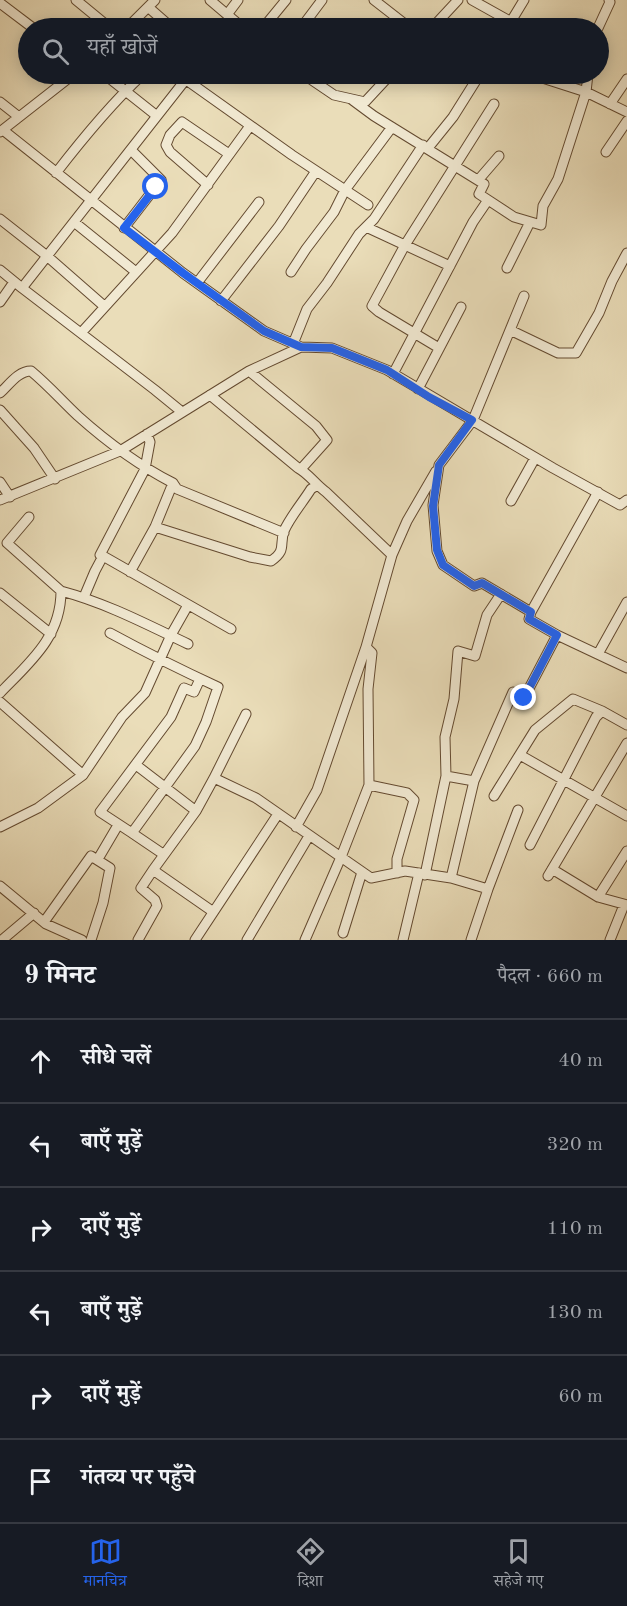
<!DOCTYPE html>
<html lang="hi">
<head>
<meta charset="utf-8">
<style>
  body { margin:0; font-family:"Old Standard TT","Noto Serif Devanagari",serif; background:#242831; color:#f1f3f6 }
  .stop { position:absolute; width:18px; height:18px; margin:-14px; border:4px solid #2563eb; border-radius:50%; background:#fff }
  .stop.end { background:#2563eb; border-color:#fff; box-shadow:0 2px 6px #0008 }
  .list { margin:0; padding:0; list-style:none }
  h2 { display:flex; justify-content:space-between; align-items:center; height:78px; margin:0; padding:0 24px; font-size:26px }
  h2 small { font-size:20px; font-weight:400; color:#9ea1a6 }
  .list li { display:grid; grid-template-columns:39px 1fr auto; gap:18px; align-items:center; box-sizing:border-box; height:84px; padding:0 24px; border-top:2px solid #363941 }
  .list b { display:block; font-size:22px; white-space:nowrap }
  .list em { font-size:20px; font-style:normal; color:#9ea1a6 }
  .icon { flex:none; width:33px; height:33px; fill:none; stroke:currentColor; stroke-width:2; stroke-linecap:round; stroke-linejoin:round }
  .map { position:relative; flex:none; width:627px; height:940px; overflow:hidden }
  .search { position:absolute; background:#171b24; box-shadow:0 3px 15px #0003; left:18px; right:18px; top:18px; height:66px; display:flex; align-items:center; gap:15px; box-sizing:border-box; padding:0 21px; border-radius:33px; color:#9ea1a6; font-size:22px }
  .sheet { height:582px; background:#171b24 }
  nav { display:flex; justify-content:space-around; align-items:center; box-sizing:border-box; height:84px; border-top:2px solid #363941; background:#171b24; font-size:16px; color:#9ea1a6 }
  nav a { display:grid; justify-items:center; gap:3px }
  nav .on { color:#2563eb }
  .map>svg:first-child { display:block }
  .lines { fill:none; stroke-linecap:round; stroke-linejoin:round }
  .street-casing { stroke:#644a30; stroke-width:11 }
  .street { stroke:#f1e9d2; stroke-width:9 }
  .route { stroke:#2563eb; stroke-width:8 }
</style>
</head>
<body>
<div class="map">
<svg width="627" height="940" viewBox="0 0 627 940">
  <rect width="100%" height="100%" fill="#eaddb9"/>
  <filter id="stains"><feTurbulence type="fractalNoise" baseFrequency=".00333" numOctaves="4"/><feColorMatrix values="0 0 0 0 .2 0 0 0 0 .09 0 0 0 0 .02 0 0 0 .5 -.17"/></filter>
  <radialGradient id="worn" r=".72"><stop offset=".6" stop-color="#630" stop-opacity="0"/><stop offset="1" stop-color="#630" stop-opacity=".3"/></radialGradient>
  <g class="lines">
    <g class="street-casing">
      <path id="street" d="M76,0L110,28
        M210,0L243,28
        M374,0L410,28
        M472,0L522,28
        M0,3L33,28
        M148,7L172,28
        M225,13L229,12L238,0
        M127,28L155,0
        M263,28L286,0
        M301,28L322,0
        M432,28L458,0
        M507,28L524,0
        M598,28L610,2L609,0
        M104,74L157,116
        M303,74L334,95L365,102L391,74
        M530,74L586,92L588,74
        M185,79L292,155L368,205
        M351,99L374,116L484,184L479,194L514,217L541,225L543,206L558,179L586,92L627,112
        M0,102L19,117
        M610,104L627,79
        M3,130L183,273L264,331L301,347
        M0,132L74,74
        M428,148L453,117L480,74
        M606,152L627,121
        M56,173C83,138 111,104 143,74
        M477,179L480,178L499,156
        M208,185L170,152L166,145L170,135L182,122L229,154
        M0,219L47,256L104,306
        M74,222L136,272
        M366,227L450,266
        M124,228L161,180L131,150
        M507,268L530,222
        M0,270L22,288L190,74
        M291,272L306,249L334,212L345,190L392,127
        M197,283L259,202
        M22,288L155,390L182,412
        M524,296L473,420L439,465L433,505L437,551L443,565L474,586L482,583L531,612L529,619L557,635L627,668
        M221,301L279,226L316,171
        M0,302L14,282
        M510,330L558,353H576L599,313L612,281L627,253
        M81,333L172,233L250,126
        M293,344L307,309L327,283L359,234L374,219L423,145
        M439,348L379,312L372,306L405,245L494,104
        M249,371L316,426L327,440L301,469
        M393,374L473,222L488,200
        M418,389L461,307
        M0,393C9,385 18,371 31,371C48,385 62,401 78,416C107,442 138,465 173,483
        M210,395L298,468C308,473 316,485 326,492L392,555
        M0,410L34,448L55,479
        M0,482L10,497
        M0,500L120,451L249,371L301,347L332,348L387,370L553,468L620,505L627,500
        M511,501L535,458
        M155,527L250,557L271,561C287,550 279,545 284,531C290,517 303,502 311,489L316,486
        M100,555L145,469L150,442L147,434
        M130,572L155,527L173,483L177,489L284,533
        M61,591C106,603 146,624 188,644
        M0,593L51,634
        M84,597L95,571L103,556L231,629
        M531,612L598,492
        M110,633C145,652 181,670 218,687L206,722L195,746L132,833L100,812L171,717L184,688L194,692L200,679
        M366,647L392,555L407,521L436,471
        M598,654L627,602
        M0,693C30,662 61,637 61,591L7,543L29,517
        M0,702L83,775L122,717L145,693L171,635L188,605
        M246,714L214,778L256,798L371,878L405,871L451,878L488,889
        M520,755L627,816
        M136,765L196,811
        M446,776L474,781
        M369,785L407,793L414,800L397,859V873
        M494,796L535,730L573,699L602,711L627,725
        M0,827L38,808L83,775
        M296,827L317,790L366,647L372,653L368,689L369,785L341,857L305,940
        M132,833L163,854
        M530,845L596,717L602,711
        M98,859L118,825
        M552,869L598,897L627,905
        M425,875L446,776L445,737L454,699L458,651L475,656L487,615L501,594
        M548,876L627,743
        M451,878L474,781L513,692L524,698L557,635
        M0,886L46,924L82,940
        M598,897L627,851
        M212,911L153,870L196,811L214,778
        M44,922L91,856L110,868L103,903L91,940
        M343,933L362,872
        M2,940L34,913
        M138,940L157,906L155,900L141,888L153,870
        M195,940L278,814
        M247,940L309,836
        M403,940L419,873
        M471,940L488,889L518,810
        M610,940L624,905"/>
    </g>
    <use href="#street" class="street"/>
  </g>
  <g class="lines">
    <path class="route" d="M156,187L124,228L183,273L264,331L301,347L332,348L387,370L429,397L472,420L439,465L433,506L437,550L443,565L474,586L482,583L531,612L529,619L557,635L524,698"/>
  </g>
  <rect width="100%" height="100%" filter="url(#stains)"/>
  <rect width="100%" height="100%" fill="url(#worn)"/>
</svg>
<div class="stop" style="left:156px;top:187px"></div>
<div class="stop end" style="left:524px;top:698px"></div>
<div class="search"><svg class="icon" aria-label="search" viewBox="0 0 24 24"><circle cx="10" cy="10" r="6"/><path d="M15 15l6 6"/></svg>यहाँ खोजें</div>
</div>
<section class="sheet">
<h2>9 मिनट<small>पैदल · 660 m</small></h2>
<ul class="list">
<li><svg class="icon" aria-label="ahead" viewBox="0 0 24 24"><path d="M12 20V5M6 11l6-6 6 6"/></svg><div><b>सीधे चलें</b></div><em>40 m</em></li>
<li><svg class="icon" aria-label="left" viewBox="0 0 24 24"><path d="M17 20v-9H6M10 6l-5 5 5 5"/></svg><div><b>बाएँ मुड़ें</b></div><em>320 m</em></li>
<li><svg class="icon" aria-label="right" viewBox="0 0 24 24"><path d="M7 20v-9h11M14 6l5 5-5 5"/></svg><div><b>दाएँ मुड़ें</b></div><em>110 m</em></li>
<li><svg class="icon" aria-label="left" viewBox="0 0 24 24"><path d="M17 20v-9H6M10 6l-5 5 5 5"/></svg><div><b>बाएँ मुड़ें</b></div><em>130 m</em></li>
<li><svg class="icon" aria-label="right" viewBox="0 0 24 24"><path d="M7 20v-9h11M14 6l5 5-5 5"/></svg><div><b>दाएँ मुड़ें</b></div><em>60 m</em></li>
<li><svg class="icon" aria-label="arrive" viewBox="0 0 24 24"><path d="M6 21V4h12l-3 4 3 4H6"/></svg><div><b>गंतव्य पर पहुँचे</b></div></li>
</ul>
</section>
<nav>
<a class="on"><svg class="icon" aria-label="map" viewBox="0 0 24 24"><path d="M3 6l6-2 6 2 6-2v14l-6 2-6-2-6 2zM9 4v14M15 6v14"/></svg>मानचित्र</a>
<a><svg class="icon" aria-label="directions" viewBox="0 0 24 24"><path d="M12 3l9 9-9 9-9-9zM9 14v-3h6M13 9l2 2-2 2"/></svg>दिशा</a>
<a><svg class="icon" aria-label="saved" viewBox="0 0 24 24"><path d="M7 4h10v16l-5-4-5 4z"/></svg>सहेजे गए</a>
</nav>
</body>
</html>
